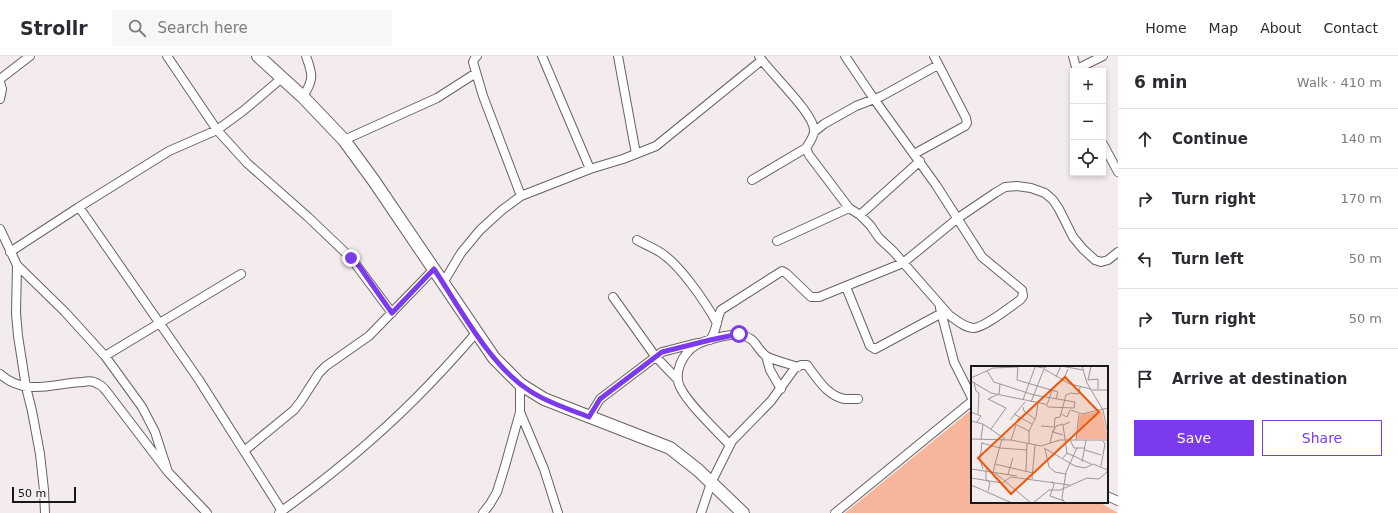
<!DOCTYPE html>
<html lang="en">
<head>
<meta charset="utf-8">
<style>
  body { margin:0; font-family:"DejaVu Sans",sans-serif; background:#f7f7f7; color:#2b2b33 }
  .controls { position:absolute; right:12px; top:12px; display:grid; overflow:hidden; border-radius:0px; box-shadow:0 2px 6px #0003 }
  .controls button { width:36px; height:36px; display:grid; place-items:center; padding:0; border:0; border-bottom:1px solid #e1e1e2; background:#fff; color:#2b2b33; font:20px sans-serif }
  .scale { position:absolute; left:12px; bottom:10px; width:64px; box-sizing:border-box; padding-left:4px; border:2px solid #1a1717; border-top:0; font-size:11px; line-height:14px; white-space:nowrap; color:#1a1717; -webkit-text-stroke:3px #f3ebec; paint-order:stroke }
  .stop { position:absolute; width:12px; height:12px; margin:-9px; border:3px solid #7c3aed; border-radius:50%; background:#fff }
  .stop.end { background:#7c3aed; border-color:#fff; box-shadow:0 1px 4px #0008 }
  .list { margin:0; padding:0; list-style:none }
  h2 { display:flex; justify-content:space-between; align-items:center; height:52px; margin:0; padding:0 16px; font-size:17px }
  h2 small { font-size:13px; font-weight:400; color:#7c7c81 }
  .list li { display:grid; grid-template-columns:26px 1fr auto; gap:12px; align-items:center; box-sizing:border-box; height:60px; padding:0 16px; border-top:1px solid #e1e1e2 }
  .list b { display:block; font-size:15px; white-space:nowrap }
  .list em { font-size:13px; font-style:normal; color:#7c7c81 }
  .actions { display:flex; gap:8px; padding:12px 16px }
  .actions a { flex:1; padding:9px 0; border:1px solid #7c3aed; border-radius:0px; text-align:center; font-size:14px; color:#7c3aed }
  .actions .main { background:#7c3aed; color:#fff }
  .icon { flex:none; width:22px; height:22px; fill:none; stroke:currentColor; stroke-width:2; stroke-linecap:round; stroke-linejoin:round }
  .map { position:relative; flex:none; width:1118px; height:457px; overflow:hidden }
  header { display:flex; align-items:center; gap:24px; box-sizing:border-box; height:56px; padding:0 20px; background:#fff; border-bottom:1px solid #e1e1e2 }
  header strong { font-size:19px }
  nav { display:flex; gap:22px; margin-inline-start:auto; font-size:14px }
  .search { width:280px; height:36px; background:#f7f7f7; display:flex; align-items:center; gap:10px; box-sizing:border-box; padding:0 14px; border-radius:0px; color:#7c7c81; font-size:15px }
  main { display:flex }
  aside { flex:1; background:#fff }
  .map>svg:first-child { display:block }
  .green { fill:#f7b69b }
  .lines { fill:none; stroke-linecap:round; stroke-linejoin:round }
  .street-casing { stroke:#696163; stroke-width:10 }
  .secondary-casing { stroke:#696163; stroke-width:14 }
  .street { stroke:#fff; stroke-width:8 }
  .secondary { stroke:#fff; stroke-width:12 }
  .route { stroke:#7c3aed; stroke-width:5 }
  .inset-road { fill:none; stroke:#9c9697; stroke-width:1 }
  .view { fill:#e8590c; fill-opacity:0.15; stroke:#e8590c; stroke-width:2 }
  .inset-edge { fill:none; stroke:#1a1717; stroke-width:2 }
</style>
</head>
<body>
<header>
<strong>Strollr</strong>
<div class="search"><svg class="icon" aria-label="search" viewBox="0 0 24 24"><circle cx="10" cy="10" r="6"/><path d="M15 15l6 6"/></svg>Search here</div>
<nav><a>Home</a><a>Map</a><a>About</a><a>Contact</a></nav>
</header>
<main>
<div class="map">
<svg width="1118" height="457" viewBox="0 0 1118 457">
  <rect width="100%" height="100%" fill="#f3ebec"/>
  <path class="green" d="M970,355L972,356V446H1099L1118,457H845Z"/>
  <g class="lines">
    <g class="street-casing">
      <path id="street" d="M167,0L217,74L247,107L308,161L351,202L392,257
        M477,0L475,2L473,6L483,40L521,140
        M542,0L590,113
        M618,0L636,98
        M759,0C770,17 815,58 814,75C814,81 809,87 806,92L809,99L849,152L860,159L870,169L879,182L893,195L949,259C956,264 965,272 974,272C985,271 1010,251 1020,244L1023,240L1022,234L982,201L936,129L874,43L845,0
        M1073,0L1077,15
        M1077,13L1103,0
        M0,23L30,0
        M0,26L2,33L0,43
        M303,41C314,23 313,19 306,0
        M814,76L824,68L856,50L882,40L938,9
        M344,84L437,42L476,17
        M1103,88L1118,116
        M914,98L965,70L967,67L966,62L934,0
        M752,124L806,92
        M79,151L169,95L217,74L243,55L282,22
        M860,159L920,105
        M0,173L17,209L65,256L105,300L142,351L155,376L168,416
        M637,184C645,189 657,193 664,199C682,212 706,247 717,267
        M777,185L849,152
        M10,196L79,151L199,324L282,455
        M17,209L16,257L18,280L26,331L32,355L40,398L44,434L45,457
        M443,227L461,197L480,174L502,154L521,140L590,113L623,103L656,90L762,4
        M846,231L870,290L875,293L942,257
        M613,241L655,300L678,324
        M940,252L954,306L972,342
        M710,284C717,275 716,264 721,254L782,215L786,217L811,241H819L903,207L958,162L995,137L1005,131L1017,130L1031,132L1045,137L1053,144L1059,153L1073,181L1083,193L1095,204L1101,206L1108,204L1118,196
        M105,300L241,218
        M766,300L770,314L781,333
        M0,318C26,341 54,327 83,326C88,325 94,325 98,328C102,329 105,334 107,336L168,416L207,457
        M520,356L544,413L558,457
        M589,361L600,343L662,296L697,287
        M730,389C715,373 689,349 680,331C673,316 683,297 696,289C705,284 731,277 741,279C758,283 755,292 766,300C772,304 790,308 798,311
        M244,395L294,354L301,345L319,317L326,310L369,280L434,213
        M1107,440L1118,445
        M279,457C328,422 374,384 416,342C437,321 457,299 476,277
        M483,457L490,448L497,436L505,410L520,356V328
        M701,457L711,427L732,385L771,345L795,312L801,309H807C817,322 827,340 845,343C849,343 854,343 858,343
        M835,457L972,345"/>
    </g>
    <g class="secondary-casing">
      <path id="secondary" d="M258,0L303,41L344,84L374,125L494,302L520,328L544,343L670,392L698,414L743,457"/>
    </g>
    <use href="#street" class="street"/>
    <use href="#secondary" class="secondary"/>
  </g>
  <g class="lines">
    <path class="route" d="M351,202L359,210L392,257L434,213C460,252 490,310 530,335C548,347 569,353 589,361L600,343L662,296L710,284L739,278"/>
  </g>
  <g transform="translate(971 310)">
    <rect width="137" height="137" fill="#f3ebec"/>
    <path d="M131,45L137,73H105L109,49Z" fill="#f7b69b"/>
    <path class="inset-road" d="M47,0L46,14L87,26L85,33M61,0L73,2L77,0M90,0L112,4M111,0L116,17L132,44L137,68M73,3L99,18L120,23M85,11L90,0M0,12L22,2L47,1M117,14L127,13V23M117,14L120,0M0,15L20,27L74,38L77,41L103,42L104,36L63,29L23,16L16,5M92,15L97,3M3,16L5,25L8,27L7,48M120,24H137M17,33L35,42L20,63M17,33L28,28L29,18M52,34L64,1M60,36L73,3M76,39L81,24M52,41L53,45L64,53M100,44L111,48L137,42M0,46L10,50L6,56M43,48L61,58M90,48L96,51L99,44M48,52L44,58L58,65M39,54L54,36M0,55L12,58L34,73M92,58L85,60L82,66L92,69M70,60L82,61M83,63L84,52L89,51L95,29L100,27L108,28L109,21M0,73L40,74L70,80L89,74H137M10,73L12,58M40,74L45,59M99,74L103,82H114M105,74L108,48M11,76L9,94L12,103M11,77L29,82L56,84M79,77L82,64M58,78V65L65,51L67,37M73,82L104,100L114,102L122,98L137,104M74,83L78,101L84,106L95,108M114,84L130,89M96,87L92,59L99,56M92,92L96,87L120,98M111,96L115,74M24,98L31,73M130,100L134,78L132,75M0,103L46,110M15,103V113L19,117L17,125M55,105L56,77M22,107L24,98L62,107M24,107L60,137M37,108L42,92M0,112L31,117L40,111L99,119M61,113L64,79M81,115L83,119L79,130L93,135M0,119L41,137M62,137L78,124H89L116,112L128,113L137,105M94,137L91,132L95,106L106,82"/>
    <path class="view" d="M94,11L128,46L40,128L7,92Z"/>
    <rect width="137" height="137" class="inset-edge"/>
  </g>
</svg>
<div class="controls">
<button>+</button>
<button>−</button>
<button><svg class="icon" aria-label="locate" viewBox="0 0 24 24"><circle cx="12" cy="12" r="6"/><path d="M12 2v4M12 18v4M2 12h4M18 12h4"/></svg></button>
</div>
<div class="scale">50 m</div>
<div class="stop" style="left:739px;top:278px"></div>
<div class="stop end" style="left:351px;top:202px"></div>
</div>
<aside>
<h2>6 min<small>Walk · 410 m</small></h2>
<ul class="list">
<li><svg class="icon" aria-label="ahead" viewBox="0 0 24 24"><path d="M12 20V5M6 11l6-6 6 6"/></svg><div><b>Continue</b></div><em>140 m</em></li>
<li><svg class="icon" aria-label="right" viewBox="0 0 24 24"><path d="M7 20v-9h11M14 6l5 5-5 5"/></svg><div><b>Turn right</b></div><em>170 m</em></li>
<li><svg class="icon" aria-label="left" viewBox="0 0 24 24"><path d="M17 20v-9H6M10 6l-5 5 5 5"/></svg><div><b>Turn left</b></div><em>50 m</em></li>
<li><svg class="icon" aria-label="right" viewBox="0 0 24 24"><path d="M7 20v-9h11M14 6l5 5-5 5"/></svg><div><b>Turn right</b></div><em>50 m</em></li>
<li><svg class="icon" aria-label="arrive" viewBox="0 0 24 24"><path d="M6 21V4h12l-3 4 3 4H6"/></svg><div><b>Arrive at destination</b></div></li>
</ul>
<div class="actions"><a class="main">Save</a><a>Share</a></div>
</aside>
</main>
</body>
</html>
